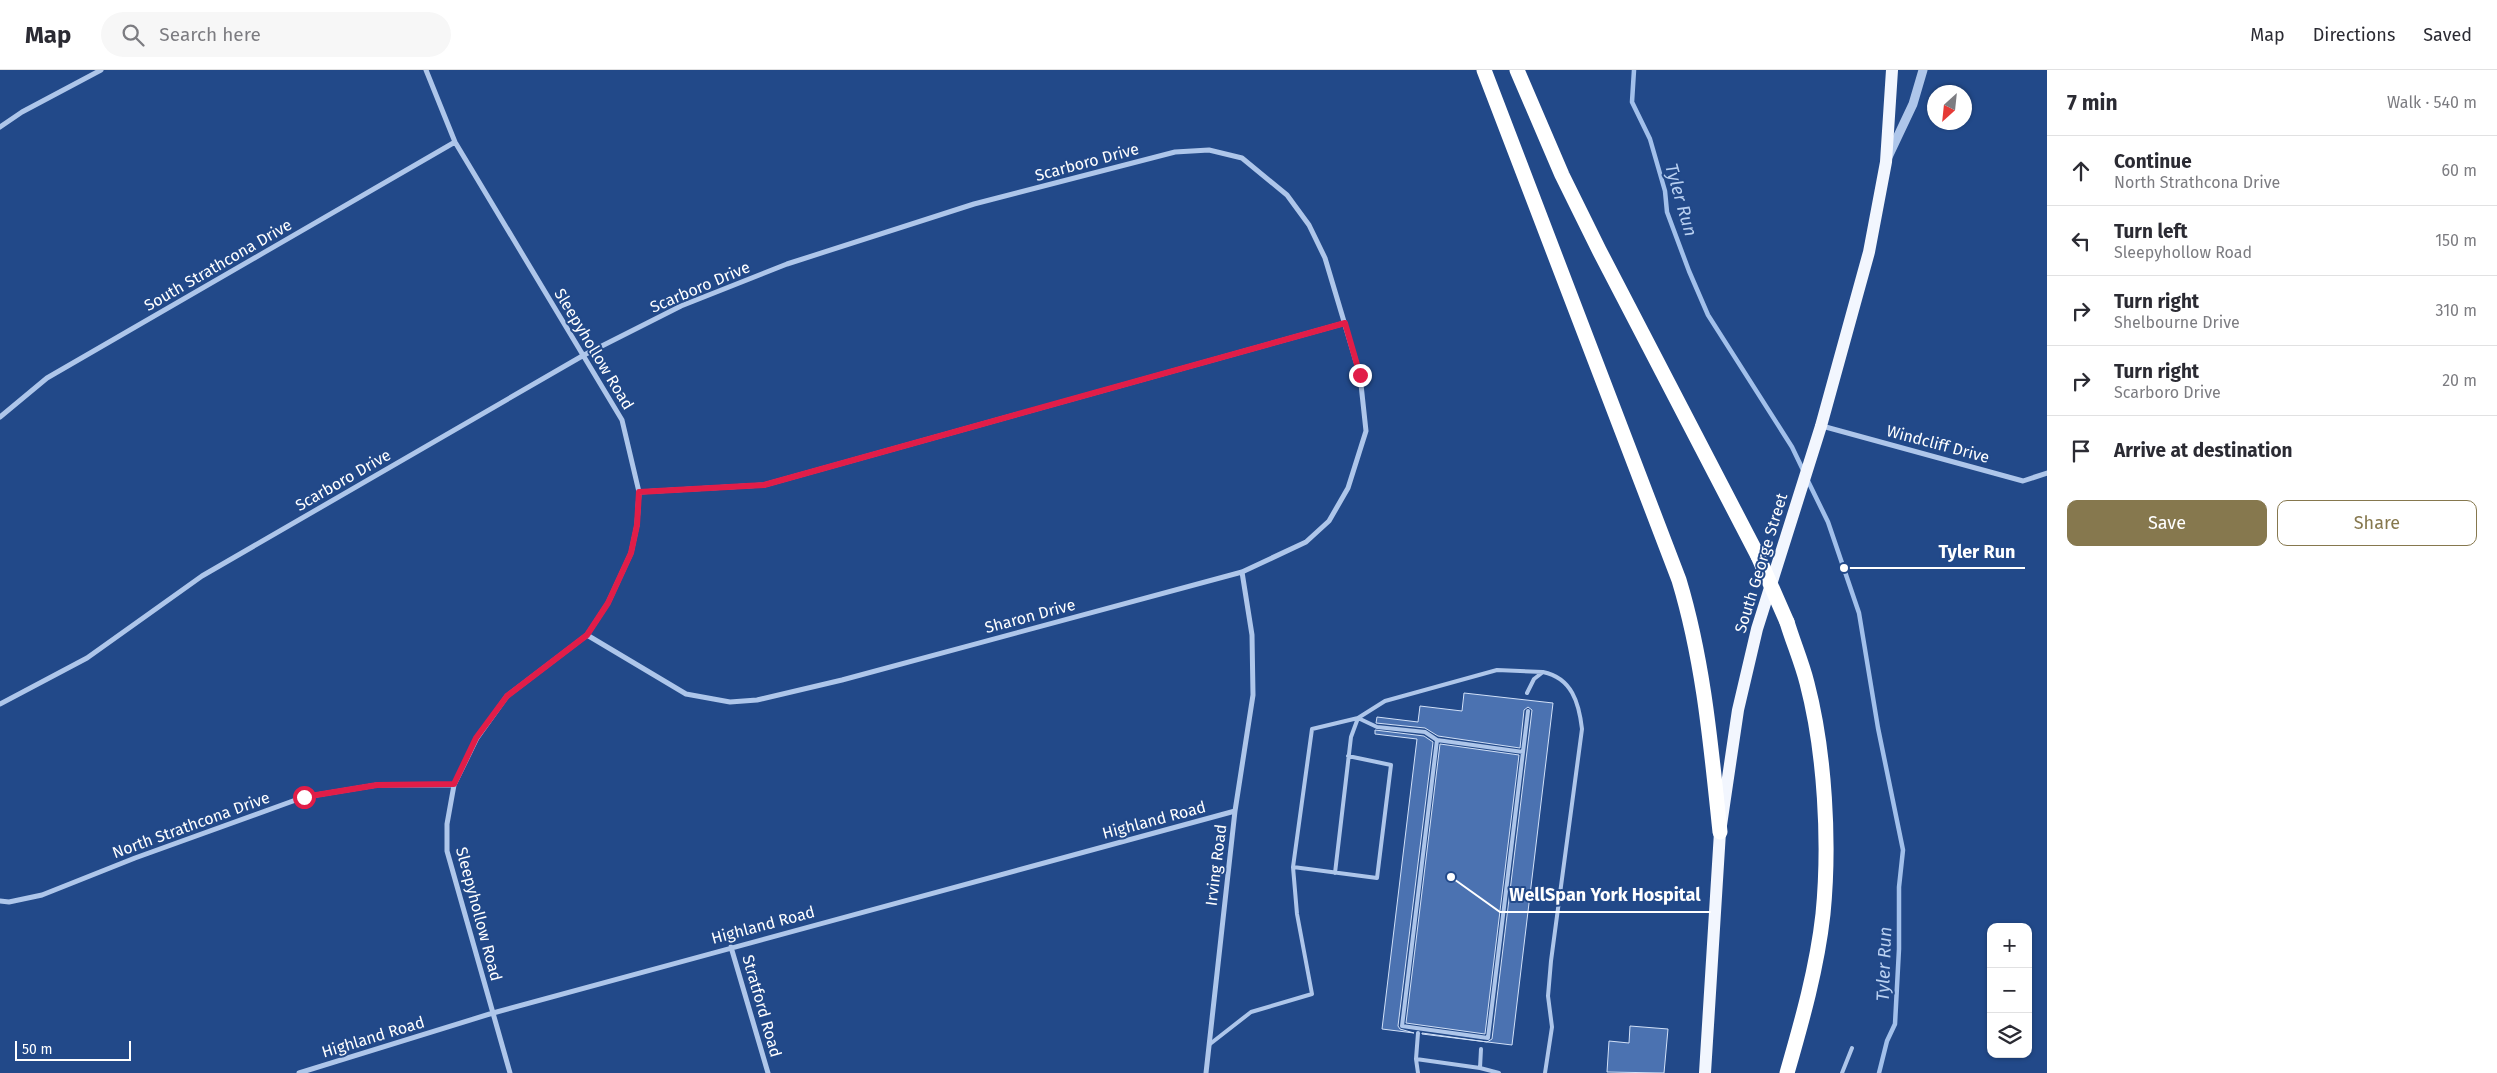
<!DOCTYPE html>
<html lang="en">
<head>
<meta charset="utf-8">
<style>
  body { margin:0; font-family:"Fira Sans",sans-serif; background:#f7f7f7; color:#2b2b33 }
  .controls { position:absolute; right:15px; bottom:15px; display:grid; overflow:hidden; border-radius:10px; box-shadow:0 1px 4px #0004 }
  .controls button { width:45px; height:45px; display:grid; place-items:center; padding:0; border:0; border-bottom:1px solid #e1e1e2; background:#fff; color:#2b2b33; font:25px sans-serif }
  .compass { position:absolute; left:1927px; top:15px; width:45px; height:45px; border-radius:50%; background:#fff; box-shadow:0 1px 4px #0004; rotate:207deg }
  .scale { position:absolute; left:15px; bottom:12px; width:116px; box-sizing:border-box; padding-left:5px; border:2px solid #fff; border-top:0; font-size:14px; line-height:18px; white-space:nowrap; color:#fff; -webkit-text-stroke:4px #224989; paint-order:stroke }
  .stop { position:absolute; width:15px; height:15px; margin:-11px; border:4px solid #e11d48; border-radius:50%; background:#fff }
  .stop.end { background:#e11d48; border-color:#fff; box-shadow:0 1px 5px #0008 }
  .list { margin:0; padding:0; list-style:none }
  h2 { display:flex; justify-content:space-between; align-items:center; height:65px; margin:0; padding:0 20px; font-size:21px }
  h2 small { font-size:16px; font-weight:400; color:#7c7c81 }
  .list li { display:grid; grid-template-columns:32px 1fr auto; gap:15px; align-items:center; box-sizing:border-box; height:70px; padding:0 20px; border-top:1px solid #e1e1e2 }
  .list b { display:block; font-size:19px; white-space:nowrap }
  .list p { margin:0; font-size:16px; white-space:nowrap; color:#7c7c81 }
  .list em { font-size:16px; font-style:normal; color:#7c7c81 }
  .actions { display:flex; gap:10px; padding:15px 20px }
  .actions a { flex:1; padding:11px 0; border:1px solid #86784e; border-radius:10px; text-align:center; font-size:18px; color:#86784e }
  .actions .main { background:#86784e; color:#fff }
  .icon { flex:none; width:28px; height:28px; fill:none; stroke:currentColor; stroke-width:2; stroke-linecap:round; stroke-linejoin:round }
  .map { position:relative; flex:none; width:2047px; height:1003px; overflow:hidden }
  header { display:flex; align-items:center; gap:30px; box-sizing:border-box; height:70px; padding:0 25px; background:#fff; border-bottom:1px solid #e1e1e2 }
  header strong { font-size:24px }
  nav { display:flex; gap:28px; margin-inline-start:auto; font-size:18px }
  .search { width:350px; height:45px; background:#f7f7f7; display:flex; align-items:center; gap:12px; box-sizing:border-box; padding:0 18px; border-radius:28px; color:#7c7c81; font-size:19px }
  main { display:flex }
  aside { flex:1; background:#fff }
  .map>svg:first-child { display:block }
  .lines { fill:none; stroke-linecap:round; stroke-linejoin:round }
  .stream { stroke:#a2c0eb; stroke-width:4.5 }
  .building { fill:#4b72b1; stroke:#d2e1f8 }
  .service { stroke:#aec6ea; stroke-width:4 }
  .minor { stroke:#aec6ea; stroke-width:5 }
  .tertiary { stroke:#aec6ea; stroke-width:9 }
  .primary { stroke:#f2f6fe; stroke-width:12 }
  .motorway { stroke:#fff; stroke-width:15 }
  .motorway-bridge { stroke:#fff; stroke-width:15 }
  .route { stroke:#e11d48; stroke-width:6 }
  .labels { text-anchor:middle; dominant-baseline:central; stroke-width:4; stroke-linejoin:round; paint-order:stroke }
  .street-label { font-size:16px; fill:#fff; stroke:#224989 }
  .water-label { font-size:18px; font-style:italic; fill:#b9d0f1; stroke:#224989 }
  .leader { fill:none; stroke:#fff; stroke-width:2 }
  .callout-dot { fill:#fff; stroke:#224989; stroke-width:2 }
  .callout-label { font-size:18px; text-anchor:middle; font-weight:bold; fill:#fff; stroke:#224989; stroke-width:4; stroke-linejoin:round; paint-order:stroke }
</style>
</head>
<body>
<header>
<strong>Map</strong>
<div class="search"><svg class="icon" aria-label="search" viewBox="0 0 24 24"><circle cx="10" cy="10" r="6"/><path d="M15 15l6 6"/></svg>Search here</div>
<nav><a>Map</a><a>Directions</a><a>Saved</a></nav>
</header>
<main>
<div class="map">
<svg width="2047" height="1003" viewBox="0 0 2047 1003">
  <rect width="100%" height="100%" fill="#224989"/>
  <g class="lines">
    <path class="stream" d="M1634,0L1632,32L1650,69L1665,121L1667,142L1689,201L1708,245L1792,377L1804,402
      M1807,409L1828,452L1859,543L1878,658L1903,780L1899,817V879L1895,954L1887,971L1879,1003"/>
  </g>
  <path class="building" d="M1464,623L1553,633L1512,975L1422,964V963L1487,972L1492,969L1532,640L1528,637L1524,640L1520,678L1438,666L1425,658L1376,653L1377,647L1418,652L1420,636L1462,641Z
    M1375,660L1424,666L1433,672L1398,956L1400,959L1414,963L1382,959L1417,669L1375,664Z
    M1440,674L1519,685L1485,964L1406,953Z
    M1630,956L1668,959L1664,1003L1607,1002L1609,971L1629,973Z"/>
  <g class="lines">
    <path class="service" d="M1527,623L1534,609L1543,602C1572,608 1579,633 1582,659L1551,891L1548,926L1552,957L1545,1003
      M1523,682L1528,641
      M1293,797L1312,659L1358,648L1377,657L1425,662L1437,670L1523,682L1488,968L1402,956L1437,670
      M1335,803L1351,667L1358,648L1385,631L1497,600L1543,602
      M1418,963L1416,989L1418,1003
      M1210,974L1251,942L1312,924L1297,844L1293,797L1377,808L1391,695L1348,686
      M1416,989L1480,998L1481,979
      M1480,998L1499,1003
      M1842,1003L1852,978"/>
    <path class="minor" d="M426,0L455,72L622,350L639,422L637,455L631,483L608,533L587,565L507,626L477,668L454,715L447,754V781L510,1003
      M0,57L22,42L101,0
      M0,347L47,308L455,72
      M1822,356L2023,411L2047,403
      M639,422L764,415L1345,253
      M0,634L87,588L202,506L584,285L681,236L787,194L974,134L1175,82L1209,80L1242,88L1287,125L1309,155L1325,188L1360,305L1366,361L1348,418L1329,451L1306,472L1242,502L842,610L757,630L730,632L686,624L587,565
      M0,831L9,832L42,825L135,788L304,727L377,715H454
      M731,877L768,1003
      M299,1003L493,943L1235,741
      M1206,1003L1235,741L1253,625L1252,565L1242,502"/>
    <path class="tertiary" d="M1888,87L1913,34L1923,0"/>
    <path class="primary" d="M1705,1003L1720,762L1738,640L1757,559L1821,356L1869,182L1886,92L1892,0"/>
    <path class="motorway" d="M1484,0L1679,510C1704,593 1711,677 1720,762
      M1517,0L1562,105L1599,180L1758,486
      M1787,552C1793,572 1802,593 1807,613C1825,682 1830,773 1823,844C1817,898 1802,951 1787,1003"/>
    <path class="motorway-bridge" d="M1758,486L1787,552"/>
  </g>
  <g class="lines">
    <path class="route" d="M304,727L377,715L454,714L476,668L507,626L587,565L608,533L631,483L637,455L639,422L764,415L1345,253L1360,305"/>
  </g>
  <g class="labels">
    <g class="street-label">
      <text transform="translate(1087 92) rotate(-15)">Scarboro Drive</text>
      <text transform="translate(218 195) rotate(-30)">South Strathcona Drive</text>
      <text transform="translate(700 217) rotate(-23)">Scarboro Drive</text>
      <text transform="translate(594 279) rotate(59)">Sleepyhollow Road</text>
      <text transform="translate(1938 374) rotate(15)">Windcliff Drive</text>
      <text transform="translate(343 410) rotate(-30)">Scarboro Drive</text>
      <text transform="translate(1761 493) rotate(-73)">South George Street</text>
      <text transform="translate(1030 546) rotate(-15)">Sharon Drive</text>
      <text transform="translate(1154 750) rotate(-15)">Highland Road</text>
      <text transform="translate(191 755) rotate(-20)">North Strathcona Drive</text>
      <text transform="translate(1216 795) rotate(-83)">Irving Road</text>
      <text transform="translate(479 844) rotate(75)">Sleepyhollow Road</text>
      <text transform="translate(763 855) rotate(-15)">Highland Road</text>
      <text transform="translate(762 936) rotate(74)">Stratford Road</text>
      <text transform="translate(373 967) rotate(-17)">Highland Road</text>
    </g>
    <g class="water-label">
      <text transform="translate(1681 130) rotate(74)">Tyler Run</text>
      <text transform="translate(1884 894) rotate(-88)">Tyler Run</text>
    </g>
  </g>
  <path class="leader" d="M1844 498L1929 498H2025M1451 807L1500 842H1711"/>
  <g class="callout-dot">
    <circle cx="1844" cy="498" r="5"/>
    <circle cx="1451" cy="807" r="5"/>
  </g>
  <g class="callout-label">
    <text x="1977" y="488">Tyler Run</text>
    <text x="1605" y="831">WellSpan York Hospital</text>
  </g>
</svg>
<div class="controls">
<button>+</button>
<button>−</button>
<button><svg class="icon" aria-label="layers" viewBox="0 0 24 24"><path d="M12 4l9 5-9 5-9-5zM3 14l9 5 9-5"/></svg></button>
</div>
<svg class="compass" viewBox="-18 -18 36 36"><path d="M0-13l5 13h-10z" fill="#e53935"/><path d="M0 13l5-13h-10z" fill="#7c7c81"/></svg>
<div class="scale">50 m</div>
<div class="stop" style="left:304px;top:727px"></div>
<div class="stop end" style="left:1360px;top:305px"></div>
</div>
<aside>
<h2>7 min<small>Walk · 540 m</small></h2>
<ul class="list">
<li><svg class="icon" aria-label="ahead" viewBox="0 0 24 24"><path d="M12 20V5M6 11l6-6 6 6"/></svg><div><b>Continue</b><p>North Strathcona Drive</p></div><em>60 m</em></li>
<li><svg class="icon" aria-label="left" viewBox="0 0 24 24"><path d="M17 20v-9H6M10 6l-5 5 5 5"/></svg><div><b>Turn left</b><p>Sleepyhollow Road</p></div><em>150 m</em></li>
<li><svg class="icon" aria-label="right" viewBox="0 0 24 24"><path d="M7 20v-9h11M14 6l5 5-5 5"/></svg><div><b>Turn right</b><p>Shelbourne Drive</p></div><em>310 m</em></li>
<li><svg class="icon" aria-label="right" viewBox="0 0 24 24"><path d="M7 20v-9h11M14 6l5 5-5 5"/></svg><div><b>Turn right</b><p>Scarboro Drive</p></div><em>20 m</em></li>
<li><svg class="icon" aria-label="arrive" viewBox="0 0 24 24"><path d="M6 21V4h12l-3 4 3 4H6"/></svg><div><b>Arrive at destination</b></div></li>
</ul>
<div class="actions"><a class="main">Save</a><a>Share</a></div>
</aside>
</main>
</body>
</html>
